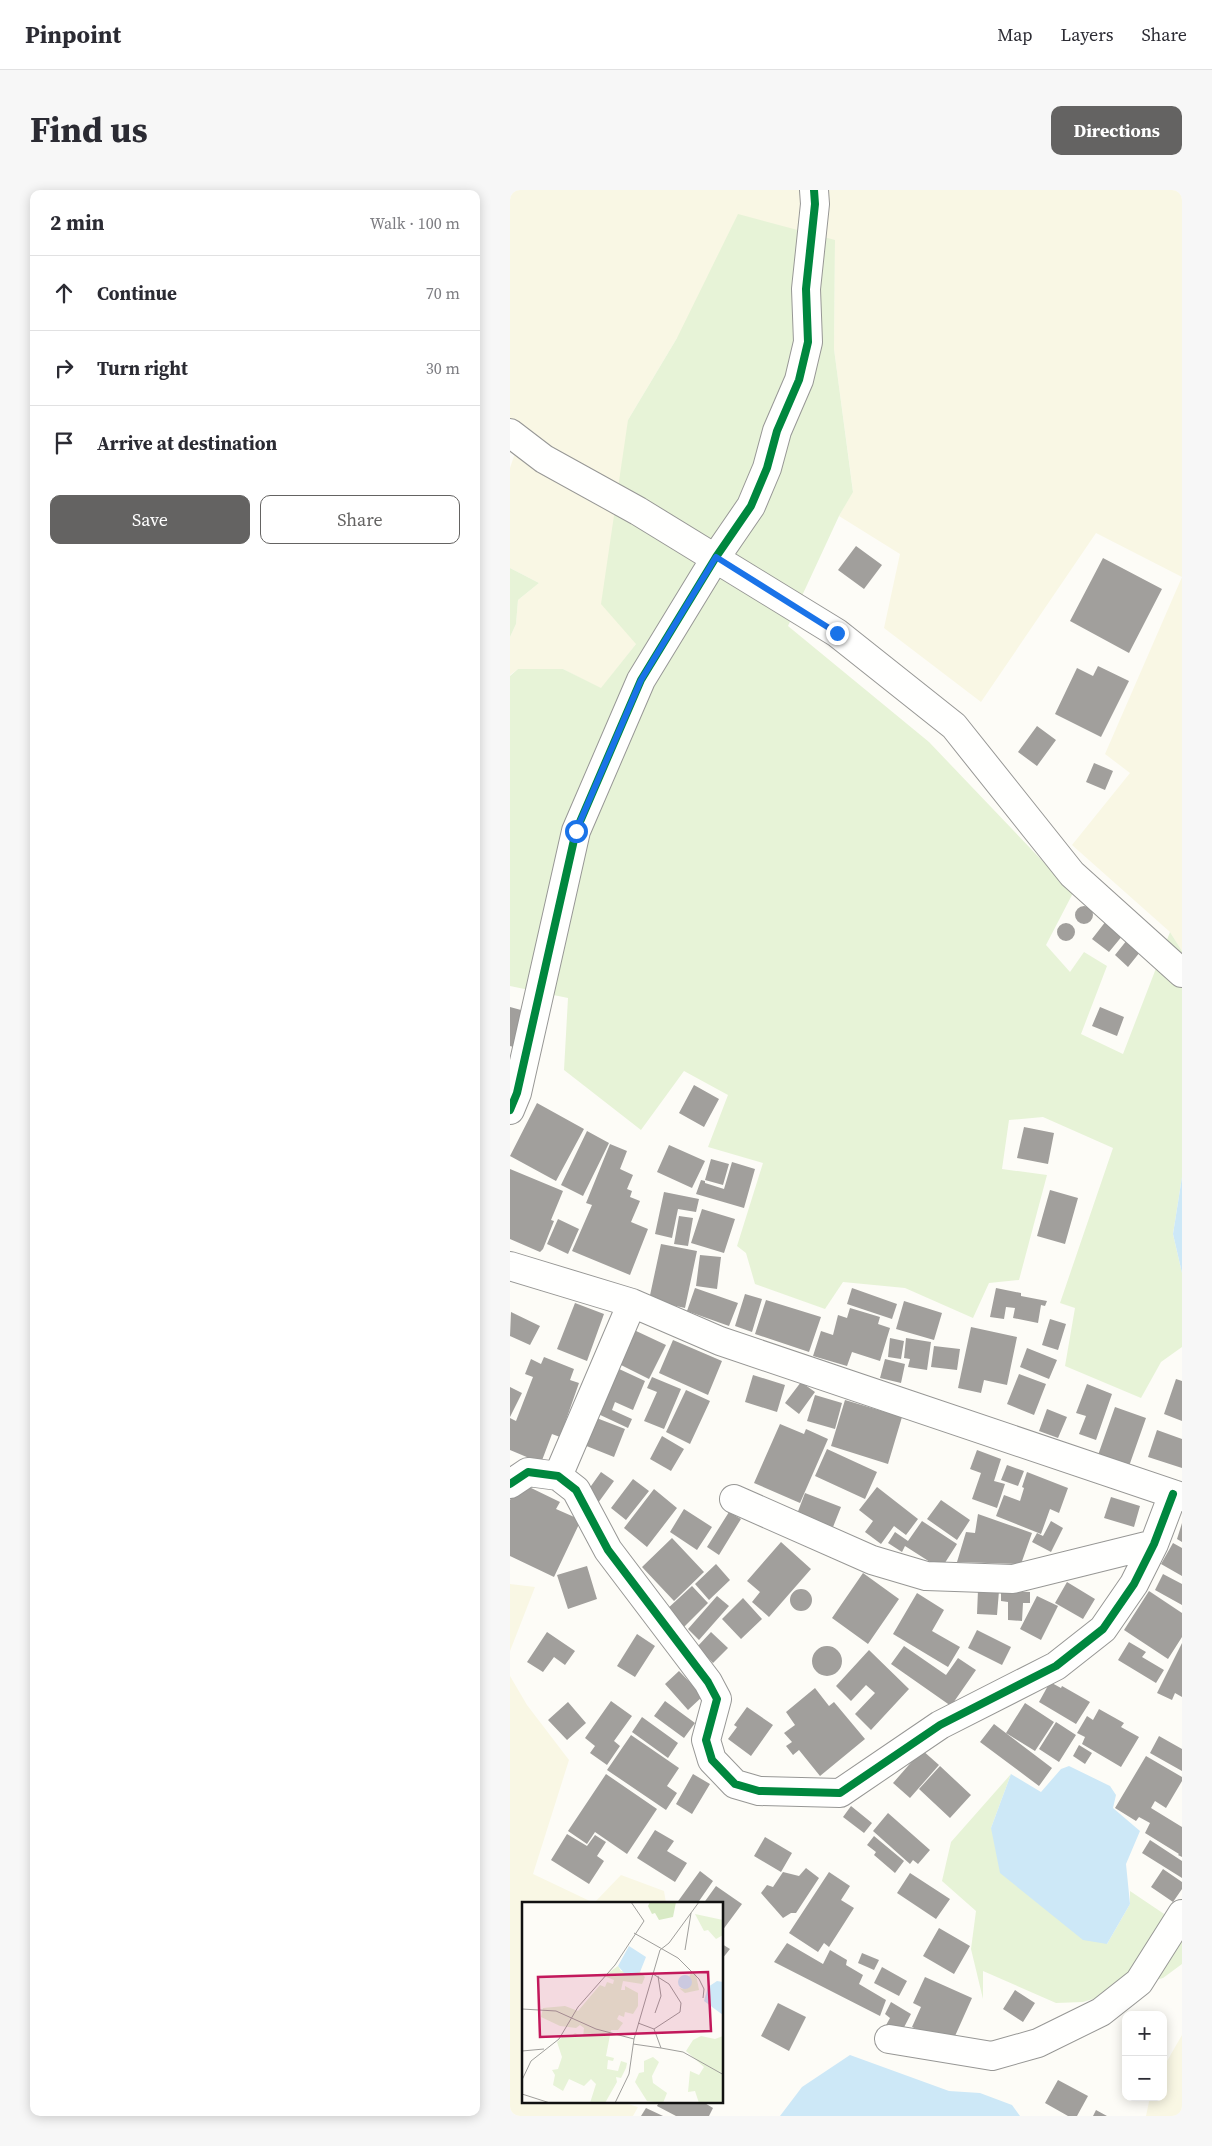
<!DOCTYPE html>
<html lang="en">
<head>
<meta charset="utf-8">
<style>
  body { margin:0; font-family:"Source Serif 4",serif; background:#f7f7f7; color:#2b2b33 }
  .controls { position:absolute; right:15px; bottom:15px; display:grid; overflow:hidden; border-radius:10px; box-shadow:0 2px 12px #0003 }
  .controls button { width:45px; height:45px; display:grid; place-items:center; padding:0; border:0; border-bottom:1px solid #e1e1e2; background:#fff; color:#2b2b33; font:25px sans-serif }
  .stop { position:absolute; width:15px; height:15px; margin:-11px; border:4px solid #1a73e8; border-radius:50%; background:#fff }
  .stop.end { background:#1a73e8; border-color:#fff; box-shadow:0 1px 5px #0008 }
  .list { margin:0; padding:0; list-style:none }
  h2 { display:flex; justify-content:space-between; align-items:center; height:65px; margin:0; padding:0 20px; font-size:21px }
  h2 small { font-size:16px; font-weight:400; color:#7c7c81 }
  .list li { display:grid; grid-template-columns:32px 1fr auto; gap:15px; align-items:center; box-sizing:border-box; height:75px; padding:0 20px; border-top:1px solid #e1e1e2 }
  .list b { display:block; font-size:19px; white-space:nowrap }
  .list em { font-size:16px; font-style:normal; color:#7c7c81 }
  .actions { display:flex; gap:10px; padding:15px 20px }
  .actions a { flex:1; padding:11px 0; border:1px solid #646362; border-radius:10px; text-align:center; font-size:18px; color:#646362 }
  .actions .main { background:#646362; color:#fff }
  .icon { flex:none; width:28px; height:28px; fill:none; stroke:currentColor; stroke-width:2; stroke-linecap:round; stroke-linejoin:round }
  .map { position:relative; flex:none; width:672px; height:1926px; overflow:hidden; border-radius:10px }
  header { display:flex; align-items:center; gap:30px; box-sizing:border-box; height:70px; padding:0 25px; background:#fff; border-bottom:1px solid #e1e1e2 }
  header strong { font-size:24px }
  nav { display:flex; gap:28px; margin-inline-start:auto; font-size:18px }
  .intro { display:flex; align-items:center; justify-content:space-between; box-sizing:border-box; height:120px; padding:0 30px }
  h1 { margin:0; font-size:35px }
  .button { padding:12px 22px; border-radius:10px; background:#646362; color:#fff; font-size:18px; font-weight:700 }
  main { display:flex; gap:30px; padding:0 30px }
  aside { flex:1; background:#fff; border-radius:10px; box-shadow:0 2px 12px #0003 }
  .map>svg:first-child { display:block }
  .farmland { fill:#f9f7e4 }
  .green { fill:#e7f3d7 }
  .water { fill:#cde8f7 }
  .building { fill:#a19f9c }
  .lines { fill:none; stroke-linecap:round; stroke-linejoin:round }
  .minor-casing { stroke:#979795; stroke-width:30 }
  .minor { stroke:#fffffe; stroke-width:28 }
  .cycleway-casing { stroke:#fff; stroke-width:11 }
  .cycleway { stroke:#00873e; stroke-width:8 }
  .route { stroke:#1a73e8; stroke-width:6 }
  .inset-road { fill:none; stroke:#9f9e9b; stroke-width:1 }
  .view { fill:#c2185b; fill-opacity:0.15; stroke:#c2185b; stroke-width:2.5 }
  .inset-edge { fill:none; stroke:#111; stroke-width:2.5 }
</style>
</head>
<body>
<header>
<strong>Pinpoint</strong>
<nav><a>Map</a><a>Layers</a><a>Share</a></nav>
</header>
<div class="intro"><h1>Find us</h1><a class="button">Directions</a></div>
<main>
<aside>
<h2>2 min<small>Walk · 100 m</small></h2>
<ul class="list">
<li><svg class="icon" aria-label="ahead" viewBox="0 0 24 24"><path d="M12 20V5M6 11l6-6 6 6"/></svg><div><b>Continue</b></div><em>70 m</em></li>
<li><svg class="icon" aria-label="right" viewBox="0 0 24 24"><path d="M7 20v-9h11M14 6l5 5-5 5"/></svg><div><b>Turn right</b></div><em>30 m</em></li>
<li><svg class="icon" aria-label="arrive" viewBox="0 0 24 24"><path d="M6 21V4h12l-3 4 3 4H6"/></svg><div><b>Arrive at destination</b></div></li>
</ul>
<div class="actions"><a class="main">Save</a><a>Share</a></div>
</aside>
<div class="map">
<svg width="672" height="1926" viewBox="0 0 672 1926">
  <rect width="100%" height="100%" fill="#fdfcf7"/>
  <path class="farmland" d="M0,0H672V387L586,343L471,512L374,438L390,364L329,326L343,301L324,159L325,51L167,148L118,230L126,454L91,499L53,479H8L0,485V447L6,434L8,410L29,393L0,378V278L6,260L0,255Z
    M672,387V761L660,742L562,655L620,583L595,564Z
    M0,1394L25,1397L0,1461Z
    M0,1486L17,1515L59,1570L23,1684L84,1713L111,1685L154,1701L156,1713L14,1714V1912H111L128,1917L123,1926H0Z
    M672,1845V1926H636L640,1907H653V1878Z"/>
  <path class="green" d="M228,24L325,50L324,159L343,302L329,326L278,436L419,552L563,703L536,755L560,782L574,762L597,776L571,844L613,864L660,742L672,761V987L663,1044L672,1083V1157L651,1172L631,1208L555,1176L565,1118L550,1113L603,958L533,927L499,930L492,979L537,985L509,1090L479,1093L463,1128L395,1098L333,1092L315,1119L245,1094L236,1063L227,1056L253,973L198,957L218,905L174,881L131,940L54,880L58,808L0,796V486L8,479H53L91,498L126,454L91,414L118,230L167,148Z
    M0,378L29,393L8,410L6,434L0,447Z
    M501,1584L481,1638L597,1754L620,1714V1701L672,1736V1774L653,1788L573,1812L546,1813L473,1781V1809L461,1759L466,1721L432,1691L441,1652Z"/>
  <path class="water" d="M672,987V1083L663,1044Z
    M559,1576L600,1596L606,1605L603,1618L630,1641L616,1674L620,1714L597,1754L573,1750L490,1683L481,1638L501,1584L531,1602L551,1579Z
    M340,1865L439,1901L470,1903L502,1915L510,1926H270L292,1897Z"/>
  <path class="building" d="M346,356L372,375L354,399L328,380Z
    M593,368L652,399L619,463L560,431Z
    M588,476L619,491L591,547L545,524L567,478L583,486Z
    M527,536L546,550L527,576L508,562Z
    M584,573L603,581L595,600L576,592Z
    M565 725a9 9 0 1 1 18 0a9 9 0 1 1-18 0Z
    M596,731L613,745L599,762L582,749Z
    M547 742a9 9 0 1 1 18 0a9 9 0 1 1-18 0Z
    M617,750L630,762L618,777L605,765Z
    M0,817L22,823L13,860L0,856Z
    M590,817L614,827L607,846L582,836Z
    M184,895L209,909L194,937L169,923Z
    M27,913L74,939L46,991L0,966Z
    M514,937L544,943L538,974L507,968Z
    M77,941L99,953L73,1006L51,995Z
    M100,954L117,961L110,979L123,985L117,999L122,1001L120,1007L130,1011L121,1032L138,1039L120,1085L62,1061L82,1015L76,1013Z
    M159,955L195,971L182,998L147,982Z
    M201,969L219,974L213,995L195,990Z
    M222,972L245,979L234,1018L186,1004L191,990L195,991V993L214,999Z
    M0,979L53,1001L41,1030L44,1031L33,1059L30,1062L0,1049Z
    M540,1000L568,1008L555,1054L527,1046Z
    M154,1002L189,1009L186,1022L168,1019L162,1048L145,1044Z
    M192,1019L225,1029L214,1063L181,1053Z
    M169,1026L183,1028L178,1056L164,1054Z
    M48,1029L69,1039L58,1064L37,1054Z
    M151,1054L187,1061L175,1118L139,1110Z
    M190,1065L211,1067L207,1099L186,1096Z
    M185,1098L228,1113L219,1136L177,1121Z
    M342,1098L387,1114L382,1129L337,1114Z
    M486,1098L511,1103V1106L537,1111L535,1116L531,1115L528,1133L503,1128L505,1118L496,1117L494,1129L480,1127Z
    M235,1104L252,1109L242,1142L225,1136Z
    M256,1110L311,1127L299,1162L245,1144Z
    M394,1111L432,1123L424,1150L386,1139Z
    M65,1113L94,1124L77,1171L47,1159Z
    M340,1118L370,1127L368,1134L380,1138L370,1171L342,1162L337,1176L303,1166L311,1141L323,1145L328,1125L337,1128Z
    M1,1122L30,1136L20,1155L0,1146Z
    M540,1129L556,1134L548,1160L532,1155Z
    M461,1137L507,1147L497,1195L474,1190L471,1203L448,1198Z
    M124,1140L156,1155L139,1189L109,1174Z
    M380,1148L394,1151L391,1169L378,1167Z
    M396,1148L421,1152L417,1180L398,1177L400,1169L394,1168Z
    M163,1150L212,1171L198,1205L149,1183Z
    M424,1156L450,1159L447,1180L421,1177Z
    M517,1158L547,1170L539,1189L510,1177Z
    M34,1167L64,1179L60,1190L69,1193L50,1247L42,1244L31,1273L0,1260V1228L6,1231L23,1187L15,1184L21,1169L31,1174Z
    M375,1169L395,1174L391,1193L370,1188Z
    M107,1178L135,1191L123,1220L105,1212L102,1220L122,1229L118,1238L86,1223Z
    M509,1184L536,1194L524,1225L497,1214Z
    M243,1185L275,1195L267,1222L235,1212Z
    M142,1187L171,1199L154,1239L134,1231L147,1202L137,1198Z
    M666,1189L672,1191V1231L654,1224Z
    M291,1192L305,1202L289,1224L275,1213Z
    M577,1194L602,1204L586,1250L569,1244L576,1226L566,1223Z
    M0,1197L12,1203L0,1227Z
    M176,1200L200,1211L180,1254L156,1242Z
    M305,1205L332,1213L325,1239L297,1231Z
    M335,1210L392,1227L378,1274L321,1256Z
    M605,1217L636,1228L618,1279L587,1268Z
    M537,1219L557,1227L548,1248L529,1241Z
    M84,1227L115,1239L104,1267L74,1255Z
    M270,1234L294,1244L296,1239L318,1249L290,1313L244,1293Z
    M647,1240L672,1249V1278L638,1267Z
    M152,1246L174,1259L161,1281L140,1269Z
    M317,1259L367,1282L355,1309L305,1286Z
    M467,1260L491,1269L484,1291L495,1294L487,1318L462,1309L471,1283L460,1279Z
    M497,1275L514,1281L508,1296L491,1290Z
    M91,1282L104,1291L88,1313L76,1303Z
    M517,1282L558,1298L549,1323L540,1319L531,1344L486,1326L494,1305L510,1311L514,1298L512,1297Z
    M123,1289L139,1301L116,1330L101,1318Z
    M17,1296L50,1312L46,1319L71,1330L44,1387L0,1366V1310L5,1300Z
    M367,1297L408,1329L396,1345L384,1336L371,1354L355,1342L363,1331L349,1320Z
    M144,1299L167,1318L137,1357L114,1338Z
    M295,1303L331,1317L323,1337L287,1324Z
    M601,1307L630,1316L624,1337L594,1328Z
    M431,1310L460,1330L447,1350L417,1329Z
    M174,1319L202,1337L187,1360L160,1342Z
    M219,1322L231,1329L209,1365L197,1357Z
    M468,1324L522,1343L511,1374L447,1372L456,1342L465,1343Z
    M412,1331L447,1354L431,1379L395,1356L392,1362L378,1353L385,1342L398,1351Z
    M541,1331L553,1338L541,1362L522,1352L527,1343L533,1346Z
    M672,1333V1352L667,1349Z
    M162,1348L194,1382L164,1411L132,1377Z
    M271,1352L301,1379L259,1427L242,1412L250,1402L237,1391Z
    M663,1353L672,1358V1386L651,1374Z
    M206,1374L220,1390L199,1410L185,1394Z
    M77,1376L87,1409L58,1419L47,1385Z
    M353,1383L389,1409L358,1454L322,1428Z
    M653,1384L672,1394V1415L645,1400Z
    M557,1392L585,1409L573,1429L545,1413Z
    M182,1396L198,1413L173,1438L156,1420Z
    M280 1410a11 11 0 1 1 22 0a11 11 0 1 1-22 0Z
    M468,1400L489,1401L487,1425L467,1424Z
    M491,1401L520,1402V1413H513L512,1431L498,1430V1412L491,1411Z
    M639,1401L672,1423V1447L658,1469L614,1440Z
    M407,1403L434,1420L422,1441L450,1457L438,1477L383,1444Z
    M207,1406L219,1416L189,1450L178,1439Z
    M527,1406L548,1416L531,1450L510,1439Z
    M233,1408L252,1429L231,1449L212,1429Z
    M467,1440L501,1457L492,1475L458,1458Z
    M37,1442L65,1461L55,1475L44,1467L33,1482L17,1472Z
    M201,1442L218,1458L203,1473L187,1457Z
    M127,1444L145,1456L125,1487L107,1476Z
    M619,1452L636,1462L632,1467L654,1480L646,1493L608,1470Z
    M672,1453V1507L665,1503L662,1510L647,1503Z
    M302 1471a15 15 0 1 1 30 0a15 15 0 1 1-30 0Z
    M394,1456L436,1485L448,1468L466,1480L441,1516L381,1474Z
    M359,1460L399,1499L361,1540L345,1524L365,1503L356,1495L341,1511L326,1496Z
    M169,1481L193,1506L178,1520L155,1494Z
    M540,1492L551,1498L552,1496L580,1512L566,1534L529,1512Z
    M305,1498L319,1516L324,1512L355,1549L310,1586L289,1560L283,1565L276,1556L282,1552L274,1543L285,1535L276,1522Z
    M101,1511L122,1526L104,1551L110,1556L97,1575L80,1563L85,1556L75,1548Z
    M155,1511L185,1533L174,1548L144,1526Z
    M58,1512L76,1533L57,1550L38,1530Z
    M515,1513L544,1532L525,1561L496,1543Z
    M237,1517L263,1535L241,1566L218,1549L227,1537L224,1535Z
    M589,1519L614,1533L611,1537L629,1547L611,1577L572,1554L575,1547L567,1543L577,1526L583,1530Z
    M132,1527L168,1553L158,1568L122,1542Z
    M546,1532L566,1545L549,1572L529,1559Z
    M484,1534L542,1578L529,1596L470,1552Z
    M121,1545L169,1578L157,1596L167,1603L156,1620L97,1580Z
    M649,1546L672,1559V1581L640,1563Z
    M569,1555L582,1563L575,1574L563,1566Z
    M412,1560L429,1575L400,1608L383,1593Z
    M636,1566L672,1587V1591L656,1618L645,1611L641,1618L672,1637V1667L668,1665L669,1664L635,1643L640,1633L629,1627L626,1631L605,1618Z
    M430,1576L461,1605L440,1628L409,1599Z
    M96,1584L147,1619L117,1664L85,1642L77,1654L58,1641Z
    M183,1584L200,1594L182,1624L166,1614Z
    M341,1616L362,1633L354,1643L333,1627Z
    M378,1623L420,1660L408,1674L403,1670L400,1674L363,1641Z
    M145,1640L164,1651L157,1661L177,1673L165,1692L127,1668Z
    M57,1644L77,1656L85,1645L96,1652L87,1666L94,1671L79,1694L41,1670Z
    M364,1646L394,1671L385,1683L364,1665L366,1662L357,1655Z
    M255,1647L282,1663L271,1682L244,1666Z
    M640,1650L672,1671V1688L632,1663Z
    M296,1678L309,1688L286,1723H281L273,1728L251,1703L257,1695L263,1697L273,1682L289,1686Z
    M653,1679L672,1692V1699L663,1712L641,1697Z
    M190,1681L203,1691L187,1714H166Z
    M319,1682L340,1696L331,1710L344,1718L319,1757L314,1753L308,1762L279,1743Z
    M400,1683L440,1709L426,1729L387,1703Z
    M206,1696L232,1714L212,1741V1714H193Z
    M429,1738L460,1756L444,1784L413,1766Z
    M277,1753L313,1774L320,1760L337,1770L336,1775L353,1785L349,1794L376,1810L370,1826L264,1772Z
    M212,1754L220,1759L212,1769Z
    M352,1763L369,1770L364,1780L348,1773Z
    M372,1777L397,1791L389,1806L364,1793Z
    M415,1787L462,1808L441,1855L402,1837L411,1817L403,1813Z
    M505,1800L525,1813L513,1832L493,1819Z
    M381,1812L401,1824L391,1843L375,1837L380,1828L375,1824Z
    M268,1813L296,1827L279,1861L251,1846Z
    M548,1890L578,1906L567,1926H558L535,1913Z
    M149,1912H193L203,1918L199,1926H166L147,1916Z
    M136,1918L153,1926H131Z
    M586,1920L597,1926H583Z"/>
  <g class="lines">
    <g class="minor-casing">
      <path id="minor" d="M0,243L34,269L128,321L327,443L444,536L562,684L672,783
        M0,920L7,903L66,641L131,490L206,367L241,316L257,278L267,241L289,190L298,152L296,99L305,14L304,0
        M0,1076L122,1113L210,1151L672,1307
        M48,1286L122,1113
        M0,1294L18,1282L48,1286L66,1300L98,1360L198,1492L207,1509L196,1550L202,1570L225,1594L249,1601L330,1603L430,1535L546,1476L593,1439L624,1394L644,1354L663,1304
        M224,1309L362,1370L416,1386L503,1389L644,1354
        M379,1849L482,1866L528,1853L591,1822L629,1792L672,1724"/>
    </g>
    <use href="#minor" class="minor"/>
    <g class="cycleway-casing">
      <path id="cycleway" d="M0,920L7,903L66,641L131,490L206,367L241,316L257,278L267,241L289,190L298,152L296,99L305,14L304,0
        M0,1294L18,1282L48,1286L66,1300L98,1360L198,1492L207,1509L196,1550L202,1570L225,1594L249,1601L330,1603L430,1535L546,1476L593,1439L624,1394L644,1354L663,1304"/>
    </g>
    <use href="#cycleway" class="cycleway"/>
  </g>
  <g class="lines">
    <path class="route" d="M66,641L131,490L206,367L327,443"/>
  </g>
  <g transform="translate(12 1712)">
    <rect width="201" height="201" fill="#fdfcf7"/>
    <path d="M173,12L201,18V33L194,37L186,28L182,29ZM96,64L99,69L118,70L123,75L120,82L101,79L99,88H103V84L116,91V104L111,112L103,110L102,115L97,113L95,117L101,121L96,128H89L84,154L92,156L91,159L86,158L85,167L96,169L99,159L105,161L104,166L99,176L94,175L95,180L83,201H68L74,182L69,177L62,184L47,177L41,189L31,183L33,173L30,168L36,167L40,155L35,140L41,134L48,135L53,131L61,135L62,126L58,123L54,126L38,124L19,115L21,106L43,104L56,109L78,83L83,85L85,80L91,82L92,78L82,74ZM170,69L174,72L177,88L163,91L157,86L161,87ZM179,134L193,137L201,134V201H177L173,189L166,190L168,169L177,173L182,165L164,149L171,138ZM131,155L137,160L130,174L131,181L145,191L141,201L125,199L113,180L117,171L122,170V159Z" fill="#e7f3d7"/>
    <path d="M128,0H154L151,15L137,18L133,11L130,12L126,4Z" fill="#d8eac5"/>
    <path d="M107,44L124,55L118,70L108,73L103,72L96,64ZM156 80a7 7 0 1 1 14 0a7 7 0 1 1-14 0ZM195,79L201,80V113L182,99L186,85Z" fill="#cde8f7"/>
    <path class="inset-road" d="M112,31L156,56L177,77L182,87L181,96M163,48L169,11M0,107L34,109L74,127L112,137M133,111L139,94L136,74M116,121L132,127M111,142L139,146L132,127L158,110L159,101L147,82L131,72M139,146L161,150L202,173M0,149L22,147M0,178L9,159L37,137L56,105L93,63L122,19L109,0M0,192L28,201M93,201L107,172L112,137L138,48L147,41L177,0"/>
    <path class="view" d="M186,70L189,129L18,135L16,75Z"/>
    <rect width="201" height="201" class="inset-edge"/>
  </g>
</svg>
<div class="controls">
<button>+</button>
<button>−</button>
</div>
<div class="stop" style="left:66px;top:641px"></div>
<div class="stop end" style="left:327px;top:443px"></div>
</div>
</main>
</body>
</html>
